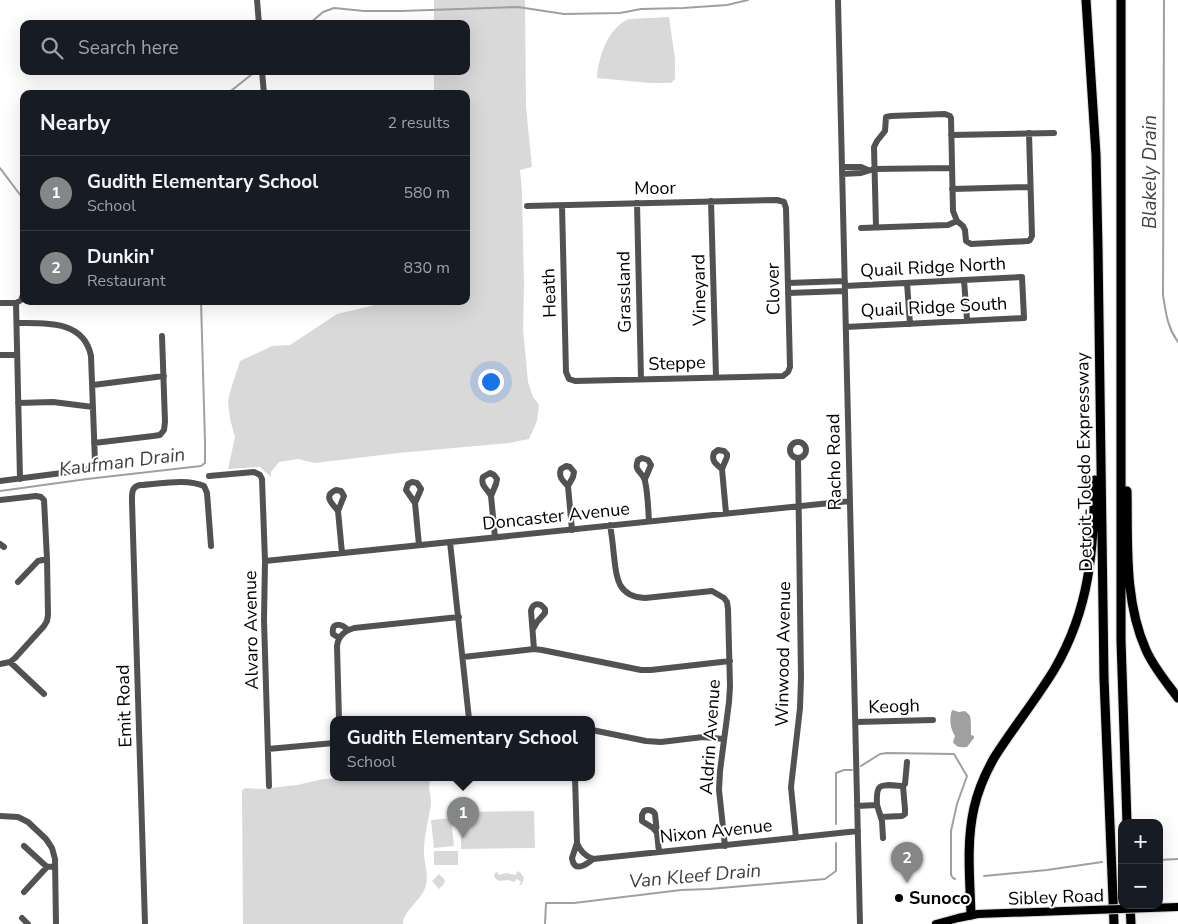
<!DOCTYPE html>
<html lang="en">
<head>
<meta charset="utf-8">
<style>
  body { margin:0; font-family:"Nunito Sans",sans-serif; background:#20242c; color:#f1f3f6 }
  .controls { position:absolute; right:15px; bottom:15px; display:grid; overflow:hidden; border-radius:10px; box-shadow:0 5px 20px #0002 }
  .controls button { width:45px; height:45px; display:grid; place-items:center; padding:0; border:0; border-bottom:1px solid #363941; background:#171b24; color:#f1f3f6; font:25px sans-serif }
  .you { position:absolute; left:490px; top:381px; width:18px; height:18px; margin:-12px; border:4px solid #fff; border-radius:50%; background:#1a73e8; box-shadow:0 0 0 8px #1a73e833 }
  .badge { display:grid; place-items:center; width:32px; height:32px; border-radius:50%; background:#858687; color:#fff; font-size:16px; font-weight:700 }
  .pin { position:absolute; translate:-50% -41px; filter:drop-shadow(0 1px 2px #0008) }
  .pin::after { content:''; position:absolute; top:26px; width:18px; height:15px; background:inherit; clip-path:polygon(0 0,100% 0,50% 100%) }
  .popup { position:absolute; left:330px; top:716px; width:265px; height:65px; box-sizing:border-box; display:grid; place-content:center; border-radius:10px; background:#171b24; filter:drop-shadow(0 1px 4px #0005); font-size:16px; white-space:nowrap; color:#9ea1a6 }
  .popup b { font-size:19px; color:#f1f3f6 }
  .popup::after { content:''; position:absolute; left:50%; top:100%; margin-left:-10px; border:10px solid transparent; border-top-color:#171b24 }
  .list { margin:0; padding:0; list-style:none }
  h2 { display:flex; justify-content:space-between; align-items:center; height:65px; margin:0; padding:0 20px; font-size:21px }
  h2 small { font-size:16px; font-weight:400; color:#9ea1a6 }
  .list li { display:grid; grid-template-columns:32px 1fr auto; gap:15px; align-items:center; box-sizing:border-box; height:75px; padding:0 20px; border-top:1px solid #363941 }
  .list b { display:block; font-size:19px; white-space:nowrap }
  .list p { margin:0; font-size:16px; white-space:nowrap; color:#9ea1a6 }
  .list em { font-size:16px; font-style:normal; color:#9ea1a6 }
  .icon { flex:none; width:28px; height:28px; fill:none; stroke:currentColor; stroke-width:2; stroke-linecap:round; stroke-linejoin:round }
  .map { position:relative; flex:none; width:1178px; height:924px; overflow:hidden }
  .search { position:absolute; background:#171b24; box-shadow:0 5px 20px #0002; left:20px; top:20px; width:450px; height:55px; display:flex; align-items:center; gap:12px; box-sizing:border-box; padding:0 18px; border-radius:10px; color:#9ea1a6; font-size:19px }
  .panel { position:absolute; background:#171b24; box-shadow:0 5px 20px #0002; left:20px; top:90px; width:450px; height:215px; border-radius:10px }
  .map>svg:first-child { display:block }
  .green { fill:#d9d9d9 }
  .water { fill:#a0a0a0 }
  .lines { fill:none; stroke-linecap:round; stroke-linejoin:round }
  .stream { stroke:#a0a0a0; stroke-width:2 }
  .major-casing { stroke:#dbdbdb; stroke-width:10 }
  .highway-casing { stroke:#dbdbdb; stroke-width:11 }
  .minor { stroke:#525252; stroke-width:6 }
  .major { stroke:#000; stroke-width:8 }
  .highway { stroke:#000; stroke-width:9 }
  .major-bridge-casing { stroke:#dbdbdb; stroke-width:10; stroke-linecap:butt }
  .major-bridge { stroke:#000; stroke-width:8 }
  .poi-dot { fill:#000; stroke:#fff; stroke-width:2 }
  .labels { text-anchor:middle; dominant-baseline:central; stroke-width:4; stroke-linejoin:round; paint-order:stroke }
  .street-label { font-size:18px; fill:#000; stroke:#fff }
  .poi-label { font-size:18px; font-weight:bold; fill:#000; stroke:#fff; text-anchor:start }
  .water-label { font-size:19px; font-style:italic; fill:#414141; stroke:#fff }
</style>
</head>
<body>
<div class="map">
<svg width="1178" height="924" viewBox="0 0 1178 924">
  <rect width="100%" height="100%" fill="#fff"/>
  <path class="green" d="M434,0H525L526,107L532,167L520,170L522,191L524,287L523,329L528,382L533,397L539,405L537,421L529,439L509,443L398,453L315,463L298,459L279,462L271,472V477L260,467L228,469L235,437L230,419L228,401L230,392L240,361L272,346L290,345L337,314L392,301H466V94H434V71H466V24H434Z
    M669,17L675,59V79L671,83H650L597,78C598,58 608,27 629,19Z
    M379,777H430C430,781 429,785 429,788C430,794 431,798 431,804C429,819 424,834 424,850C423,861 429,873 426,885C423,899 403,911 403,924H243L242,790L246,788L262,789L297,785L323,779L350,778L357,780L373,779Z
    M534,811L535,848L461,849V812Z
    M451,818L454,846L434,848L431,820Z
    M434,851H458V865H434Z
    M517,871L521,873L524,878L522,884L519,886L521,882L517,879L514,882L508,880L499,881L495,878L494,875L496,872H497L499,875L506,873L516,875Z
    M439,874L445,880L444,884L439,889L432,881Z"/>
  <path class="water" d="M952,710L959,712L965,711C967,713 969,714 970,716C971,718 971,731 971,735L974,736V738L967,747C961,748 956,747 953,742L955,736C950,728 949,719 952,710Z"/>
  <g class="lines">
    <path class="stream" d="M1164,0L1163,295C1166,313 1167,327 1178,342
      M309,24L323,12L334,8L364,11H401L518,7L564,14L620,13L641,9L683,8L727,5L748,0
      M227,94L256,71
      M0,168L24,200
      M0,491L87,479L201,466L205,463V442L201,301
      M861,766L880,754L887,753L954,754L967,776L957,804L951,831V875L953,878L955,879
      M836,824V773L844,770H852
      M1159,860L1178,859
      M984,876L1047,870L1102,862
      M545,924L546,903H574L681,890L709,889L825,879L836,871V843"/>
    <g class="major-casing">
      <path id="major" d="M1150,908L1178,907
        M936,924L958,918L978,914L1092,910"/>
    </g>
    <g class="highway-casing">
      <path id="highway" d="M1086,0L1096,155L1098,249L1104,678L1114,924
        M1121,0V640L1127,823
        M1127,491C1128,544 1124,601 1146,650C1154,668 1167,683 1178,698
        M1130,905L1131,924
        M971,915C970,880 966,843 974,808C978,790 985,774 994,758C1013,728 1035,701 1054,670C1091,607 1093,550 1095,480"/>
    </g>
    <path class="minor" d="M257,0L259,24
      M838,0L860,924
      M262,71L264,94
      M951,135L1054,133
      M842,167H861L868,170
      M842,174L861,173L874,169L952,168
      M952,189L1030,187
      M711,201L716,377
      M637,203L641,379
      M527,206L777,200L784,202L786,208L790,367L788,372L783,376L575,381L569,379L566,372L562,206
      M876,227L874,147L877,141L885,131L886,117L891,116L945,114L950,116L951,118L953,211L957,221L963,226L965,230L966,241L971,244L1028,241L1030,240L1032,236L1029,133
      M861,228L948,225L957,221
      M964,280L967,320
      M788,283L845,281
      M907,283L910,324
      M845,286L1022,277L1024,318L846,327
      M788,293L845,291
      M0,303H16
      M16,303L20,479
      M16,303L21,300L23,295V226
      M0,355H17
      M93,385L164,376
      M18,403L53,402L93,407
      M790 450a8 8 0 1 1 16 0a8 8 0 1 1-16 0Z
      M94,443L153,436L160,435L164,430L165,422L162,336
      M722,469C716,464 711,461 714,453L718,450L724,451L727,454V457L722,469L726,513
      M209,476L254,472L260,475L262,479L265,561L264,620L269,786
      M645,479L651,465L648,460L642,458L638,460C633,472 643,471 645,481C648,494 648,508 649,521
      M0,481L85,470L91,468L95,462L91,356C84,320 45,323 17,323
      M568,486C563,481 558,477 561,469L566,466L570,467L574,472L573,477L568,486L572,530
      M491,496C488,489 480,486 483,477L490,473L494,475L497,479L496,484L491,496L495,537
      M0,500L36,496L41,497L44,500L47,559L48,615L47,621L44,626L15,658L10,662L0,664
      M415,503L406,490L408,484L412,482L417,483L421,489L415,503L419,545
      M338,511C333,504 322,496 336,490L341,491L344,496L338,511L342,553
      M610,525C612,536 613,546 614,556C616,578 618,597 645,598L712,591L724,598L727,602L728,609L730,686L729,702L720,771L719,790L725,846
      M450,542L469,719
      M0,544L4,547
      M265,561L850,501
      M18,582L38,561L47,559
      M533,629L537,622L545,613V609L541,605C536,603 532,605 531,611L534,649
      M339,638L333,634C331,621 342,624 348,630
      M463,657L534,649L542,650L641,670H651L730,661
      M10,662L44,694
      M339,719L337,646C338,637 344,631 354,628L459,617
      M856,722L933,720
      M592,730L646,741L661,742L703,737L723,739
      M268,749L334,743
      M575,777L577,843C580,851 585,856 593,859L858,831
      M877,805C877,800 876,792 879,788C882,783 898,786 903,786L905,784L907,762
      M857,806L877,805L882,821L883,838
      M0,816L18,817L28,822L46,839L52,848L55,859L56,924
      M881,817L902,816L905,814V809L903,786
      M657,833L653,828L642,821V815L644,811C648,809 653,810 655,814L659,852
      M796,838L791,787L800,708L801,678L798,459
      M577,843L572,858C574,873 586,865 593,859
      M24,846L47,867L55,866
      M24,892L47,867
      M22,918L28,924
      M145,924L132,502C132,494 131,487 140,485C159,484 187,478 204,486L207,493L211,546"/>
    <use href="#major" class="major"/>
    <use href="#highway" class="highway"/>
    <g class="major-bridge-casing">
      <path id="major-bridge" d="M1092,910L1150,908"/>
    </g>
    <use href="#major-bridge" class="major-bridge"/>
  </g>
  <circle class="poi-dot" cx="899" cy="898" r="5"/>
  <g class="labels">
    <g class="street-label">
      <text transform="translate(655 188) rotate(-1)">Moor</text>
      <text transform="translate(933 267) rotate(-3)">Quail Ridge North</text>
      <text transform="translate(773 289) rotate(-91)">Clover</text>
      <text transform="translate(699 290) rotate(-91)">Vineyard</text>
      <text transform="translate(624 292) rotate(-91)">Grassland</text>
      <text transform="translate(549 293) rotate(-92)">Heath</text>
      <text transform="translate(934 307) rotate(-3)">Quail Ridge South</text>
      <text transform="translate(677 363) rotate(-2)">Steppe</text>
      <text transform="translate(834 462) rotate(-91)">Racho Road</text>
      <text transform="translate(1084 462) rotate(-91)">Detroit-Toledo Expressway</text>
      <text transform="translate(556 516) rotate(-6)">Doncaster Avenue</text>
      <text transform="translate(251 630) rotate(-91)">Alvaro Avenue</text>
      <text transform="translate(783 654) rotate(-89)">Winwood Avenue</text>
      <text transform="translate(124 706) rotate(-92)">Emit Road</text>
      <text transform="translate(894 706) rotate(-2)">Keogh</text>
      <text transform="translate(710 737) rotate(-86)">Aldrin Avenue</text>
      <text transform="translate(716 831) rotate(-6)">Nixon Avenue</text>
      <text transform="translate(1056 897) rotate(-2)">Sibley Road</text>
    </g>
    <g class="poi-label">
      <text x="909" y="898">Sunoco</text>
    </g>
    <g class="water-label">
      <text transform="translate(1150 172) rotate(-90)">Blakely Drain</text>
      <text transform="translate(122 462) rotate(-7)">Kaufman Drain</text>
      <text transform="translate(695 876) rotate(-5)">Van Kleef Drain</text>
    </g>
  </g>
</svg>
<div class="controls">
<button>+</button>
<button>−</button>
</div>
<div class="you"></div>
<div class="pin badge" style="left:463px;top:838px">1</div>
<div class="popup"><b>Gudith Elementary School</b>School</div>
<div class="pin badge" style="left:907px;top:883px">2</div>
<div class="search"><svg class="icon" aria-label="search" viewBox="0 0 24 24"><circle cx="10" cy="10" r="6"/><path d="M15 15l6 6"/></svg>Search here</div>
<section class="panel">
<h2>Nearby<small>2 results</small></h2>
<ul class="list">
<li><span class="badge">1</span><div><b>Gudith Elementary School</b><p>School</p></div><em>580 m</em></li>
<li><span class="badge">2</span><div><b>Dunkin'</b><p>Restaurant</p></div><em>830 m</em></li>
</ul>
</section>
</div>
</body>
</html>
